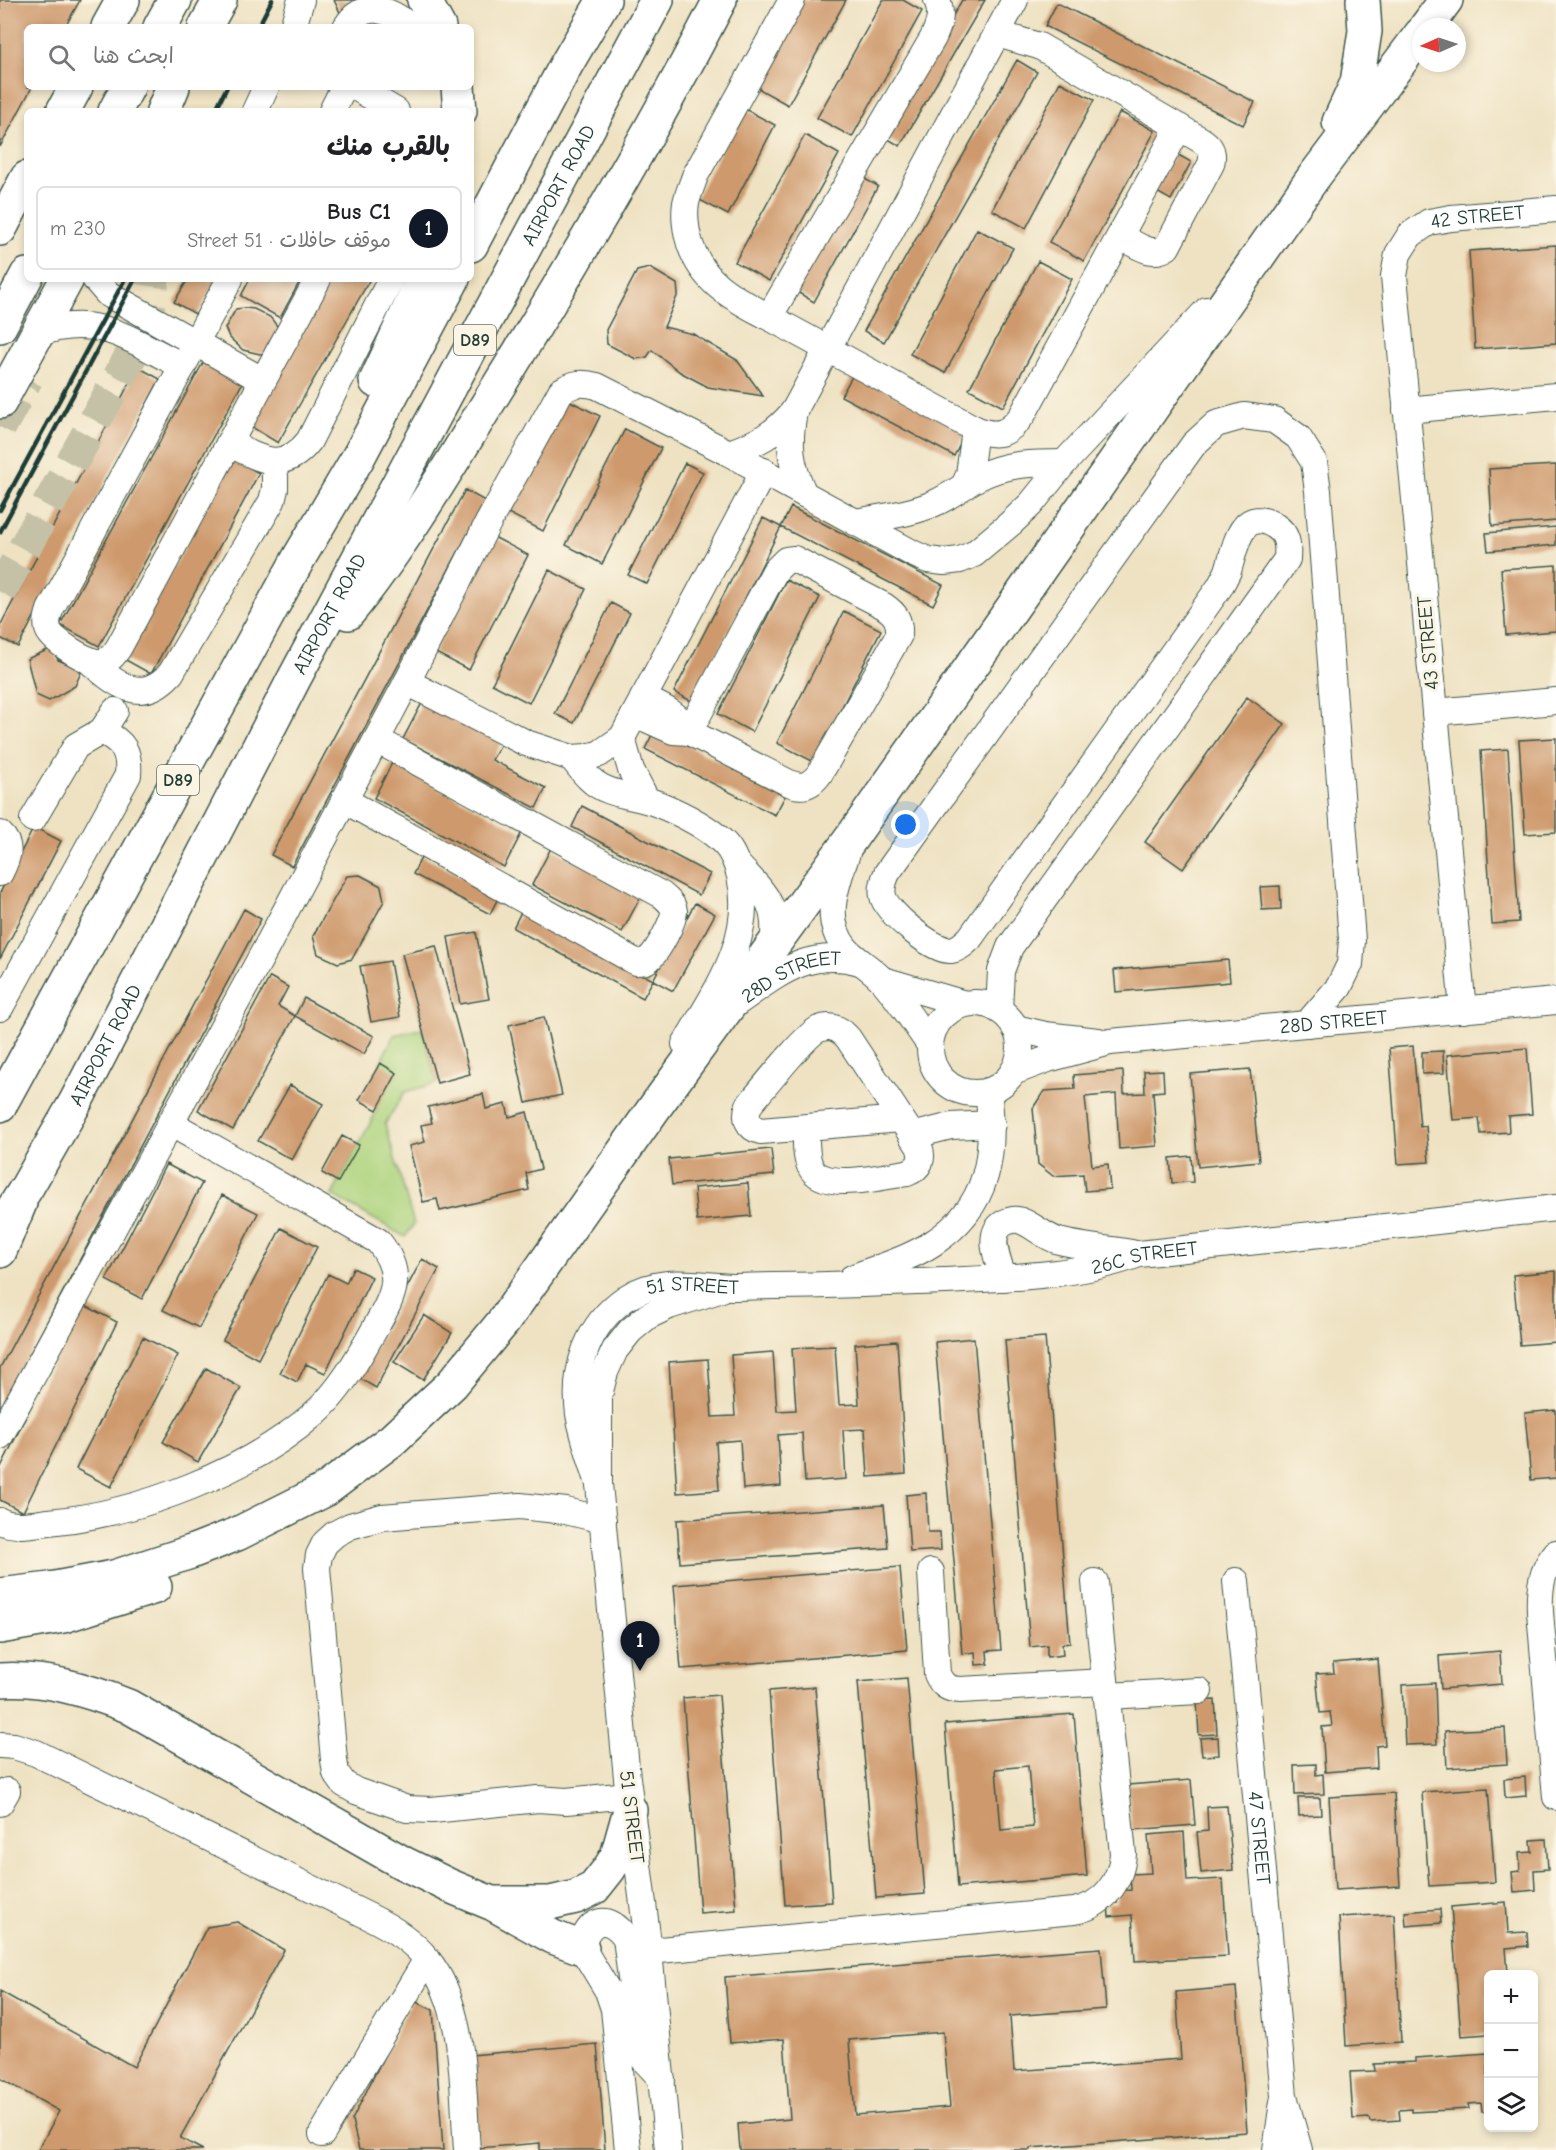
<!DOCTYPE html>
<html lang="ar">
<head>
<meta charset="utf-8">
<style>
  body { margin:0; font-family:"Comic Neue","Playpen Sans Arabic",sans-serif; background:#f6f6f6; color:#202124; direction:rtl }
  .controls { position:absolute; right:18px; bottom:18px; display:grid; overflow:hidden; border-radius:9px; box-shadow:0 3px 9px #0003 }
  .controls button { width:54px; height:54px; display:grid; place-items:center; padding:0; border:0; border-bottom:2px solid #e0e0e0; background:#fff; color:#202124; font:30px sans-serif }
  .compass { position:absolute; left:1412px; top:18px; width:54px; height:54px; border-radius:50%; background:#fff; box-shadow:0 3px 9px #0003; rotate:267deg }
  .you { position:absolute; left:906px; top:825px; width:21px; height:21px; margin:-15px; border:4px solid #fff; border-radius:50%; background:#1a73e8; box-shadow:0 0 0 9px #1a73e833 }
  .badge { display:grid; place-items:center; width:39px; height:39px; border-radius:50%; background:#111827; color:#fff; font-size:20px; font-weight:700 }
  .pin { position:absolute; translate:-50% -50px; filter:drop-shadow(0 2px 3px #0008) }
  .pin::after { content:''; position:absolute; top:32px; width:21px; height:18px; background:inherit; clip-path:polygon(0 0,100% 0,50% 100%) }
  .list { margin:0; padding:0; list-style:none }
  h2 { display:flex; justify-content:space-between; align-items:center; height:78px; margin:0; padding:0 24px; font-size:26px }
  h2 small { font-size:20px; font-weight:400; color:#757577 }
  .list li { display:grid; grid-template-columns:39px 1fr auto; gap:18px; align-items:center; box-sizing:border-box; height:84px; margin:0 12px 12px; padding:0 12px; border:2px solid #e0e0e0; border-radius:9px }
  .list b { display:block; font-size:22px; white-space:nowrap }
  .list p { margin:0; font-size:20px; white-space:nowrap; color:#757577 }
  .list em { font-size:20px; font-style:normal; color:#757577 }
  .icon { flex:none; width:33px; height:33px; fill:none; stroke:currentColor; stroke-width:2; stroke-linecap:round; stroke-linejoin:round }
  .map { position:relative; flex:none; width:1556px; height:2150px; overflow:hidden; direction:ltr }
  .search { position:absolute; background:#fff; box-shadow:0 3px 9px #0003; left:24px; top:24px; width:450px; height:66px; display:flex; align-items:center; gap:15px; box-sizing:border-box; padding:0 21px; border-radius:9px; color:#757577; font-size:22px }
  .panel { position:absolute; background:#fff; box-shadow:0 3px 9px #0003; left:24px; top:108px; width:450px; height:174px; border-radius:9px; direction:rtl }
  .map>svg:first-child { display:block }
  .green { fill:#add47e; stroke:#668859; stroke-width:1.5 }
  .building { fill:#ce996c; fill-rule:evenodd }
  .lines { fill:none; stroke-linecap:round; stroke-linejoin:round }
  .major-tunnel { stroke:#c5c1a6; stroke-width:33; stroke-dasharray:33 16; stroke-linecap:butt }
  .minor-casing { stroke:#3e5649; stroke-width:28 }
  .major-casing { stroke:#3e5649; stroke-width:36 }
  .highway-casing { stroke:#3e5649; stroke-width:36 }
  .minor { stroke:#fff; stroke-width:26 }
  .major { stroke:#fff; stroke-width:33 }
  .highway { stroke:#fff; stroke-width:33 }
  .rail { stroke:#1f3d34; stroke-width:4.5 }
  .labels { text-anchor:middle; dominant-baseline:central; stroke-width:6; stroke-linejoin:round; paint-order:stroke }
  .shield { fill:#fcf5e5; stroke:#617469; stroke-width:1.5 }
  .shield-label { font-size:18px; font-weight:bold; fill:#1f3d34 }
  .street-label { font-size:20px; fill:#1f3d34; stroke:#fcf5e5 }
</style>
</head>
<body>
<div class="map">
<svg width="1556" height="2150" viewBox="0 0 1556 2150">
  <rect width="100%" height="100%" fill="#fcf5e5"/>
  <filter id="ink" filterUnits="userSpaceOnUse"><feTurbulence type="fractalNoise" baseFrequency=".0167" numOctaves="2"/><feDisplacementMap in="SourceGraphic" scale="12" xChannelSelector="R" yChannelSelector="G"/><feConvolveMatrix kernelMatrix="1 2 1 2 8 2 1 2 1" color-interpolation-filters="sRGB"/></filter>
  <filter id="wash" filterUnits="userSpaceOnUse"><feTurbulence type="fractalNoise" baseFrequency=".008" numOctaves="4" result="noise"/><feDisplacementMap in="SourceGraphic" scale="24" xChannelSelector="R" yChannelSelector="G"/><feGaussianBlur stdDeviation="1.35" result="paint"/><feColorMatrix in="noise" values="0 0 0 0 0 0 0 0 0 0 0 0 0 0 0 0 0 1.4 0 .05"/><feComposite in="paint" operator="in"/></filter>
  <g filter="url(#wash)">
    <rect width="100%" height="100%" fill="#eee2c2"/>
    <path class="green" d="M422,1029L437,1083L405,1092L385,1124L414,1224L405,1237L332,1195L377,1110L380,1063L394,1035Z"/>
    <g id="blocks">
      <path class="building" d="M0,0H80L65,27H27V87H32L0,147Z
        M334,0H376L342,17Z
        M801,0H846L788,105L754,86Z
        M883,0H903L922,11L852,137L817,118Z
        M962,0H985L900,146L883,136Z
        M1057,3L1255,102L1243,125L1045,26Z
        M1017,60L1037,72L884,342L864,331Z
        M1060,82L1094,100L1026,228L992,210Z
        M743,108L775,125L728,215L696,198Z
        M1120,112L1155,131L1084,261L1049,242Z
        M805,135L839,154L769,281L735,262Z
        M1175,153L1191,162L1171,200L1155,191Z
        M861,177L878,186L814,302L797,292Z
        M977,229L1013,248L945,373L910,354Z
        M1556,245V343L1475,349L1469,251Z
        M1038,261L1072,279L1003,407L969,389Z
        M650,268L677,284L678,294L664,327L693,334L737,360L763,396L708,387L680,372L652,350L647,357L636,359L607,344L606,330L637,271Z
        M188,279H218L197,315L174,302Z
        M250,279H301L280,318L241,296Z
        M332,279H370L278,443L250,426Z
        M245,308L254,309L270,317L281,331L269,353L260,354L243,350L229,337L225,328L236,309Z
        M205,359L244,380L99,646L60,625Z
        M138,367L160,379L18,647L0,638V626Z
        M854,373L966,433L954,456L841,396Z
        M566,399L600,416L543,531L508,513Z
        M625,429L661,448L602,564L566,545Z
        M233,458L259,473L151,674L124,659Z
        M685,463L703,472L647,584L628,575Z
        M1556,465V521L1492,526L1489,469Z
        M465,490L485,501L292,866L271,855Z
        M791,507L943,585L933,605L781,527L693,702L674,692L763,518L781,527Z
        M1556,527V545L1488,551L1486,533Z
        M492,536L528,555L469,670L434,652Z
        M1556,565V631L1506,635L1501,569Z
        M549,570L586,589L529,703L492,684Z
        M786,580L820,597L752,732L718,714Z
        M611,603L630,613L574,723L555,714Z
        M844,611L881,630L814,762L777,743Z
        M52,648L58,660L82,670L75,686L49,701L36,695L27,659Z
        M1247,697L1285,724L1183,869L1145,842Z
        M423,701L502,742L492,760L546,788L536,808L403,739Z
        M655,729L785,796L775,815L645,749Z
        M1556,738V832L1525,834L1519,740Z
        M1508,749L1519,922L1492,924L1481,751Z
        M392,763L522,832L504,867L374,798Z
        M582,806L710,874L699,895L572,827Z
        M34,827L61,841L0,959V893Z
        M551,848L641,896L622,932L532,885Z
        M422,856L499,896L490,914L413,874Z
        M360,875L381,886L384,901L352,959L338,963L318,954L313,936L347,876Z
        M1280,886L1281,909L1262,910L1260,887Z
        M695,903L715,914L673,991L653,980L643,998L513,928L522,910L653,980Z
        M244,909L261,919L0,1410V1368Z
        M476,932L489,999L460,1004L448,937Z
        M436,946L470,1074L437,1083L402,954Z
        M1228,960L1230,982L1116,992L1114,970Z
        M390,961L400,1017L371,1022L360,966Z
        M270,977L288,987L278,1006L295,1016L233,1130L198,1110Z
        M304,998L374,1036L364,1054L295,1016Z
        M544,1017L562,1095L526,1103L509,1025Z
        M1413,1046L1420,1127L1426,1126L1429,1162L1398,1164L1389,1048Z
        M1527,1048L1532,1114L1508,1116L1509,1132L1481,1134L1479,1118L1453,1120L1447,1055Z
        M1443,1051L1444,1073L1422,1074V1052Z
        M380,1063L397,1073L377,1110L359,1100Z
        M1250,1069L1259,1161L1198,1167L1190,1074Z
        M1163,1070L1164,1091L1153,1092L1157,1146L1119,1149L1116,1094L1085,1097L1092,1166L1108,1164L1110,1189L1085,1191L1083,1174L1053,1176L1038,1164L1033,1108L1044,1091L1075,1089L1074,1075L1123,1071L1124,1094L1145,1093L1144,1071Z
        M290,1085L323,1104L292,1160L258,1141Z
        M483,1094L486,1109L506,1104L509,1117L527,1112L541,1169L526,1173L529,1190L440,1211L437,1199L423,1202L409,1146L425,1142L421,1125L432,1123L428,1107Z
        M342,1136L359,1145L338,1182L322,1173Z
        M771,1149L774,1175L672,1185L669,1159Z
        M1191,1156L1193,1182L1172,1183L1170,1158Z
        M166,1164L202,1183L142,1299L106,1280Z
        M748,1183L751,1216L697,1221L694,1188Z
        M222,1195L258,1213L199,1328L163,1310Z
        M281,1228L317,1247L258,1359L223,1340Z
        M422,1259L439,1269L376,1388L359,1378Z
        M353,1268L372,1277L325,1373L306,1364L297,1382L280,1373L328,1274L346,1283Z
        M1556,1271V1342L1520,1345L1513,1275Z
        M82,1304L117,1322L23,1512L0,1500V1469Z
        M424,1315L452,1333L423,1380L394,1362Z
        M143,1337L178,1355L111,1487L76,1469Z
        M1045,1337L1070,1643L1062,1644L1063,1655L1047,1657V1645L1030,1647L1005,1340Z
        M974,1338L1001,1650L987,1651L988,1664L976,1665L975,1652L962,1654L935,1342Z
        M897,1341L906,1474L868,1477L865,1429L843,1430L846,1479L805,1482L802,1433L778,1435L781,1486L743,1489L740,1440L716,1442L719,1490L677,1493L669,1362L708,1359L712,1417L735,1416L731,1355L773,1352L777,1411L796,1410L792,1348L835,1346L839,1405L859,1404L855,1344Z
        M206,1368L241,1388L198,1462L163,1442Z
        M1556,1410V1478L1531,1480L1525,1413Z
        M926,1493L928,1532H940L941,1550L910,1552L906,1495Z
        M884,1505L888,1548L680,1563L677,1520Z
        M900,1567L907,1650L681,1669L674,1585Z
        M1500,1651L1502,1684L1441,1689L1439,1656Z
        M1378,1659L1385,1745L1376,1746L1377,1768L1325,1772L1322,1727L1332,1726L1330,1712L1320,1713L1316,1674L1334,1673L1333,1663Z
        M907,1678L925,1894L876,1898L858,1682Z
        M1435,1683L1437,1744L1405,1745L1402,1685Z
        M815,1687L832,1902L785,1905L769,1691Z
        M719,1695L736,1910L700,1913L683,1698Z
        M1215,1700L1217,1734L1199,1735L1197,1701Z
        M1074,1714L1087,1876L958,1887L945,1724ZM1028,1766L1033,1827L1001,1830L996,1769Z
        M1505,1728L1507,1764L1447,1768L1445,1731Z
        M1218,1737L1219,1755L1202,1756L1200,1738Z
        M1316,1764V1775L1323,1774L1324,1794L1295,1795L1294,1765Z
        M1525,1777L1526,1796L1505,1798L1504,1779Z
        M1191,1780L1195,1825L1132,1830L1128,1785Z
        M1488,1788L1495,1882L1429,1886L1422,1792Z
        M1394,1793L1400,1886L1335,1890L1329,1797Z
        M1298,1798H1320L1321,1815L1299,1816Z
        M1227,1806L1233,1870L1201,1873L1197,1832L1208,1831L1207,1807Z
        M1184,1832L1187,1881L1223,1879L1228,1956L1135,1961L1132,1915L1109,1917L1108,1903H1117V1891L1131,1890L1130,1874L1151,1873L1148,1835Z
        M1546,1839L1548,1869L1534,1870L1535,1890L1514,1892L1512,1872L1520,1871L1519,1853L1532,1852L1531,1840Z
        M1506,1902L1508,1933L1527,1932L1528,1946L1506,1948L1508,1974H1488V2034L1461,2036L1451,1907Z
        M1440,1909L1441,1923L1406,1926L1405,1912Z
        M1394,1914L1401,2042L1346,2046L1339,1917Z
        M237,1922L284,1950L180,2138L203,2150H38L59,2111L0,2078V1991L134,2067L207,1927Z
        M1101,1948L1106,2009L1010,2016L1014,2071L1181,2059L1176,1992L1236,1987L1247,2132L1030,2148V2150H740L738,2124L790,2119L784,2039L730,2043L725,1977ZM943,2032L950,2107L855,2115L849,2040Z
        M412,2000L433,2010L443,2150H359L352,2120Z
        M597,2044L605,2150H540V2143L478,2148L471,2055Z
        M1488,2053V2112H1482L1481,2103L1468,2104L1469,2109L1412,2112V2109L1399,2110L1400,2120L1370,2122L1369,2118L1353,2119L1350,2072L1375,2071L1374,2064L1415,2062V2058Z"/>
    </g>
  </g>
  <g filter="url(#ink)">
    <use href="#blocks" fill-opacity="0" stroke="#3e5649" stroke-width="1.5"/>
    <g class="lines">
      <path class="major-tunnel" d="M0,427L27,378
        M0,592L134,350C144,327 150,304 153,279"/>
      <g class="minor-casing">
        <g id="minor">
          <path d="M792,0L695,176C692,185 688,194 686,203C684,216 686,231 690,244C704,285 734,298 769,317L933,38C939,25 943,14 937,0"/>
          <path d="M293,27L301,0"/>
          <path d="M346,27C363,0 389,8 410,27"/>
          <path d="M997,34L1039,46L1201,140C1211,146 1214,153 1211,164L1167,247C1151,258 1136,244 1121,237"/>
          <path d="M355,87L396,111"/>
          <path d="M255,111L266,87"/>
          <path d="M332,111L344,87"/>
          <path d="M95,279L108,294L262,380"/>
          <path d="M230,279L50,610C48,616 46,622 48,629C51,640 86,662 98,662C108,663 114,655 119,647L318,279"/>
          <path d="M769,317L975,429C998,438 1009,434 1023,414L1179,127"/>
          <path d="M37,334C97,311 131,341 183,366"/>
          <path d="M1406,410L1556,396"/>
          <path d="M794,411C788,444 790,464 804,494"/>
          <path d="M229,443C260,459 283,474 309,441L391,279"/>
          <path d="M729,453C758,443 775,434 794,411L1015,0"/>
          <path d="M964,486L969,475L975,429"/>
          <path d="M855,522C882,517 911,514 935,503C951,496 964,485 979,477C1006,463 1035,463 1064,463"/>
          <path d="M794,559L884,606C896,614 900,621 899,635L820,773C811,786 801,789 787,782L689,732L775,571L786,560Z"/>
          <path d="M87,659C115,683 140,707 171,673L272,501L275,489V476"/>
          <path d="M407,682L526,743L572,758L586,757L599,754L622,738L764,471"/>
          <path d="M1435,712L1556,701"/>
          <path d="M635,714L673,731L689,732C679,713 661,707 643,698"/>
          <path d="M622,738L631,770L646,799"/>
          <path d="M572,758C578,765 583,773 590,779C607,796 636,795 658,804C680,813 707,826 724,843C733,852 737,864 740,876C755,939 715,992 685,1044"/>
          <path d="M344,800L636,962C641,962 646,962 650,958C657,952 675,920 674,911C673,904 668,900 662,895L377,740"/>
          <path d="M33,819L76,746L102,731L115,711"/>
          <path d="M0,834C13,846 7,859 0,873"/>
          <path d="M847,853C837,884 821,919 846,949C857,961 873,969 884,982C901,1002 915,1024 930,1045"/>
          <path d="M737,864C764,894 779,902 773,946"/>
          <path d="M883,980L965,1004"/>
          <circle cx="975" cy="1048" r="45"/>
          <path id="s1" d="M735,1004C776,976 807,947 860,962"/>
          <path d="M0,1008L128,775C130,751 123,742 102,731"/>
          <path d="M999,1010L1001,971L1010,947L1287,559C1288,545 1288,534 1275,526C1240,504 1235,550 1228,571C1225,577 1222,583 1219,588L970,938C965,943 959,949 951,950C934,952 886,912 883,896C881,888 884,880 887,873L1194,444L1216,424L1244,416L1274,420L1298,437L1314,462L1318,491L1352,940L1350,964L1339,987L1307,1024"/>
          <path id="s2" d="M1463,1010L1394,276L1398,254L1410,235L1429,222L1451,218L1556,209"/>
          <path d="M1015,1028L1045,1035L1098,1041"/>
          <path id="s3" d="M1013,1072L1048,1059L1110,1042L1556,1001"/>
          <path d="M806,1128C806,1140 805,1155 810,1166C823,1193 883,1176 907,1173C920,1168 924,1159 919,1146L848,1038C840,1029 831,1024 819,1029C806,1034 761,1091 749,1105C744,1118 748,1128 761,1131L900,1119"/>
          <path d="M912,1136L951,1126L992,1124"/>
          <path d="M852,1278C879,1267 909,1259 933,1243C990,1206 996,1153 988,1091"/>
          <path d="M1004,1278C999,1263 985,1234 1004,1223C1008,1221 1013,1219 1018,1220C1030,1222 1044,1237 1059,1241C1083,1247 1108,1249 1132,1253"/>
          <path d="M0,1436L265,950L407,682L489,521L561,391C574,383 582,382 597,386L729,453L914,554L928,560L944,562L960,560L974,554L1011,523L1031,504L1064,463L1207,310"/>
          <path id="s4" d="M599,1484C592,1461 583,1437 579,1414C573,1369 587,1325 626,1298C659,1276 695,1285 732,1287C745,1287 759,1286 773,1286C830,1286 888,1283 945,1281C1006,1278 1082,1276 1139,1254L1556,1208"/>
          <path d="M603,1520L566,1511L520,1506L382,1517L350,1526L335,1534L325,1543L319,1555L317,1568L334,1760L336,1773L344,1784L356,1791L407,1809L432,1810L538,1799L566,1801L629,1795"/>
          <path d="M0,1521C14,1528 34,1524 49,1522C138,1514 248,1472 315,1413C340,1391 357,1360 373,1332C392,1297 407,1277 378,1241L170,1123"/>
          <path d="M1556,1553C1541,1570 1539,1590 1540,1612L1556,1797"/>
          <path d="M931,1572L937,1674C942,1685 947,1689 960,1690L1105,1682"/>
          <path id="s5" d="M1236,1581L1284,2096L1299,2150"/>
          <path d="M1107,1696L1199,1691"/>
          <path d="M0,1745L14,1746L36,1753L368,1916C389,1926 411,1939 427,1959C467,2008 462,2090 467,2150"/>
          <path d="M0,1803L7,1791"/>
          <path d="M649,1951L1074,1911C1103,1906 1121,1882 1123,1854L1095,1582"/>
          <path d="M322,2134L427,1959"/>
          <path d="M628,2150L614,2009L608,1991L582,1948C586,1919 609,1912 626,1938L640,2050L645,2061L662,2079"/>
          <path d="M668,2150L649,1951L627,1778L599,1484V1395L605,1372L615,1350L630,1331L648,1316L669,1306L719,1290"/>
          <path d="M1276,2150L1283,2102"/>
        </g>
      </g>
      <g class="major-casing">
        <path id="major" d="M108,27L123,0
          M160,27L175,0
          M205,27L220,0
          M1426,27L1446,0
          M63,111L76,87
          M115,111L128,87
          M163,111L173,87
          M1339,122L1357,83L1365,31L1363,0
          M0,229L27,178
          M0,326L27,275
          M0,402L67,279
          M0,1251L20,1203
          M0,1595L50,1589L114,1577L191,1552L237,1534L325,1490L392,1440L452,1384L504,1321L655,1107L852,837L1313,178L1421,34
          M0,1627L63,1616L155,1587
          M0,1680C45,1677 87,1690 128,1706L403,1863L450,1886L491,1903H550L576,1897L594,1888L609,1869L617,1856L630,1810
          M495,1905L553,1937L582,1948"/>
      </g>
      <g class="highway-casing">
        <g id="highway">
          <path d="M424,0L439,27"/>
          <path d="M458,87L460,111"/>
          <path d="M471,245L566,65L604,0"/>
          <path d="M376,381L423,279"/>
          <path d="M348,613C406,541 453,460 501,382C578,257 653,130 720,0"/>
          <path d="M0,1105L300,556L359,456L453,279"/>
          <path id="s6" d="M0,1229L27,1187L75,1103L294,679L657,0"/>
        </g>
      </g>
      <use href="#minor" class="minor"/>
      <use href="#major" class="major"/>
      <use href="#highway" class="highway"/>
      <path class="rail" d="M258,27L272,0
        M215,111L227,87
        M0,510L125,279
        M0,532L135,279"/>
    </g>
  </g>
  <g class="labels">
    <g class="shield">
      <rect x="454" y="325" width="42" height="30" rx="4.5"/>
      <rect x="157" y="765" width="42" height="30" rx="4.5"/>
    </g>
    <g class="shield-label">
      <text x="475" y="340">D89</text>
      <text x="178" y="780">D89</text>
    </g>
    <g class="street-label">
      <text stroke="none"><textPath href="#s6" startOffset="1184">AIRPORT ROAD</textPath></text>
      <text stroke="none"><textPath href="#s2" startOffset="854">42 STREET</textPath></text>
      <text stroke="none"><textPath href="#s6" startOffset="698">AIRPORT ROAD</textPath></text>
      <text transform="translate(1428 643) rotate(-95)">43 STREET</text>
      <text stroke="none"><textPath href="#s1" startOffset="64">28D STREET</textPath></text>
      <text stroke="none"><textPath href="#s3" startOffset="326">28D STREET</textPath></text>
      <text stroke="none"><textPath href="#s6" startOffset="212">AIRPORT ROAD</textPath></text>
      <text stroke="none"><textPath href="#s4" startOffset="728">26C STREET</textPath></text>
      <text stroke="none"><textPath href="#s4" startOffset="274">51 STREET</textPath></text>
      <text transform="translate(632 1817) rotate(83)">51 STREET</text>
      <text stroke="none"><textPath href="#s5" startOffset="258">47 STREET</textPath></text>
    </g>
  </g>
</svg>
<div class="controls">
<button>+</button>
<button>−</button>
<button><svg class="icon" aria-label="layers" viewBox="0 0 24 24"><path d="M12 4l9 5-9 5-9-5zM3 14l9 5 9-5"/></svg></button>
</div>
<svg class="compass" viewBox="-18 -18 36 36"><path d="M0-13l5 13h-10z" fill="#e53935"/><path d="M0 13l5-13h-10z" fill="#757577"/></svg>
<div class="you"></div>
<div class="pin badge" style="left:640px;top:1671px">1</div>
<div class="search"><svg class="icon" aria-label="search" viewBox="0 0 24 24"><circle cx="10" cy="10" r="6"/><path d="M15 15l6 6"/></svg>ابحث هنا</div>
<section class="panel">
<h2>بالقرب منك<small></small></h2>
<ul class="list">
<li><span class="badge">1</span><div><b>Bus C1</b><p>موقف حافلات · 51 Street</p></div><em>230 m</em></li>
</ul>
</section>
</div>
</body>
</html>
